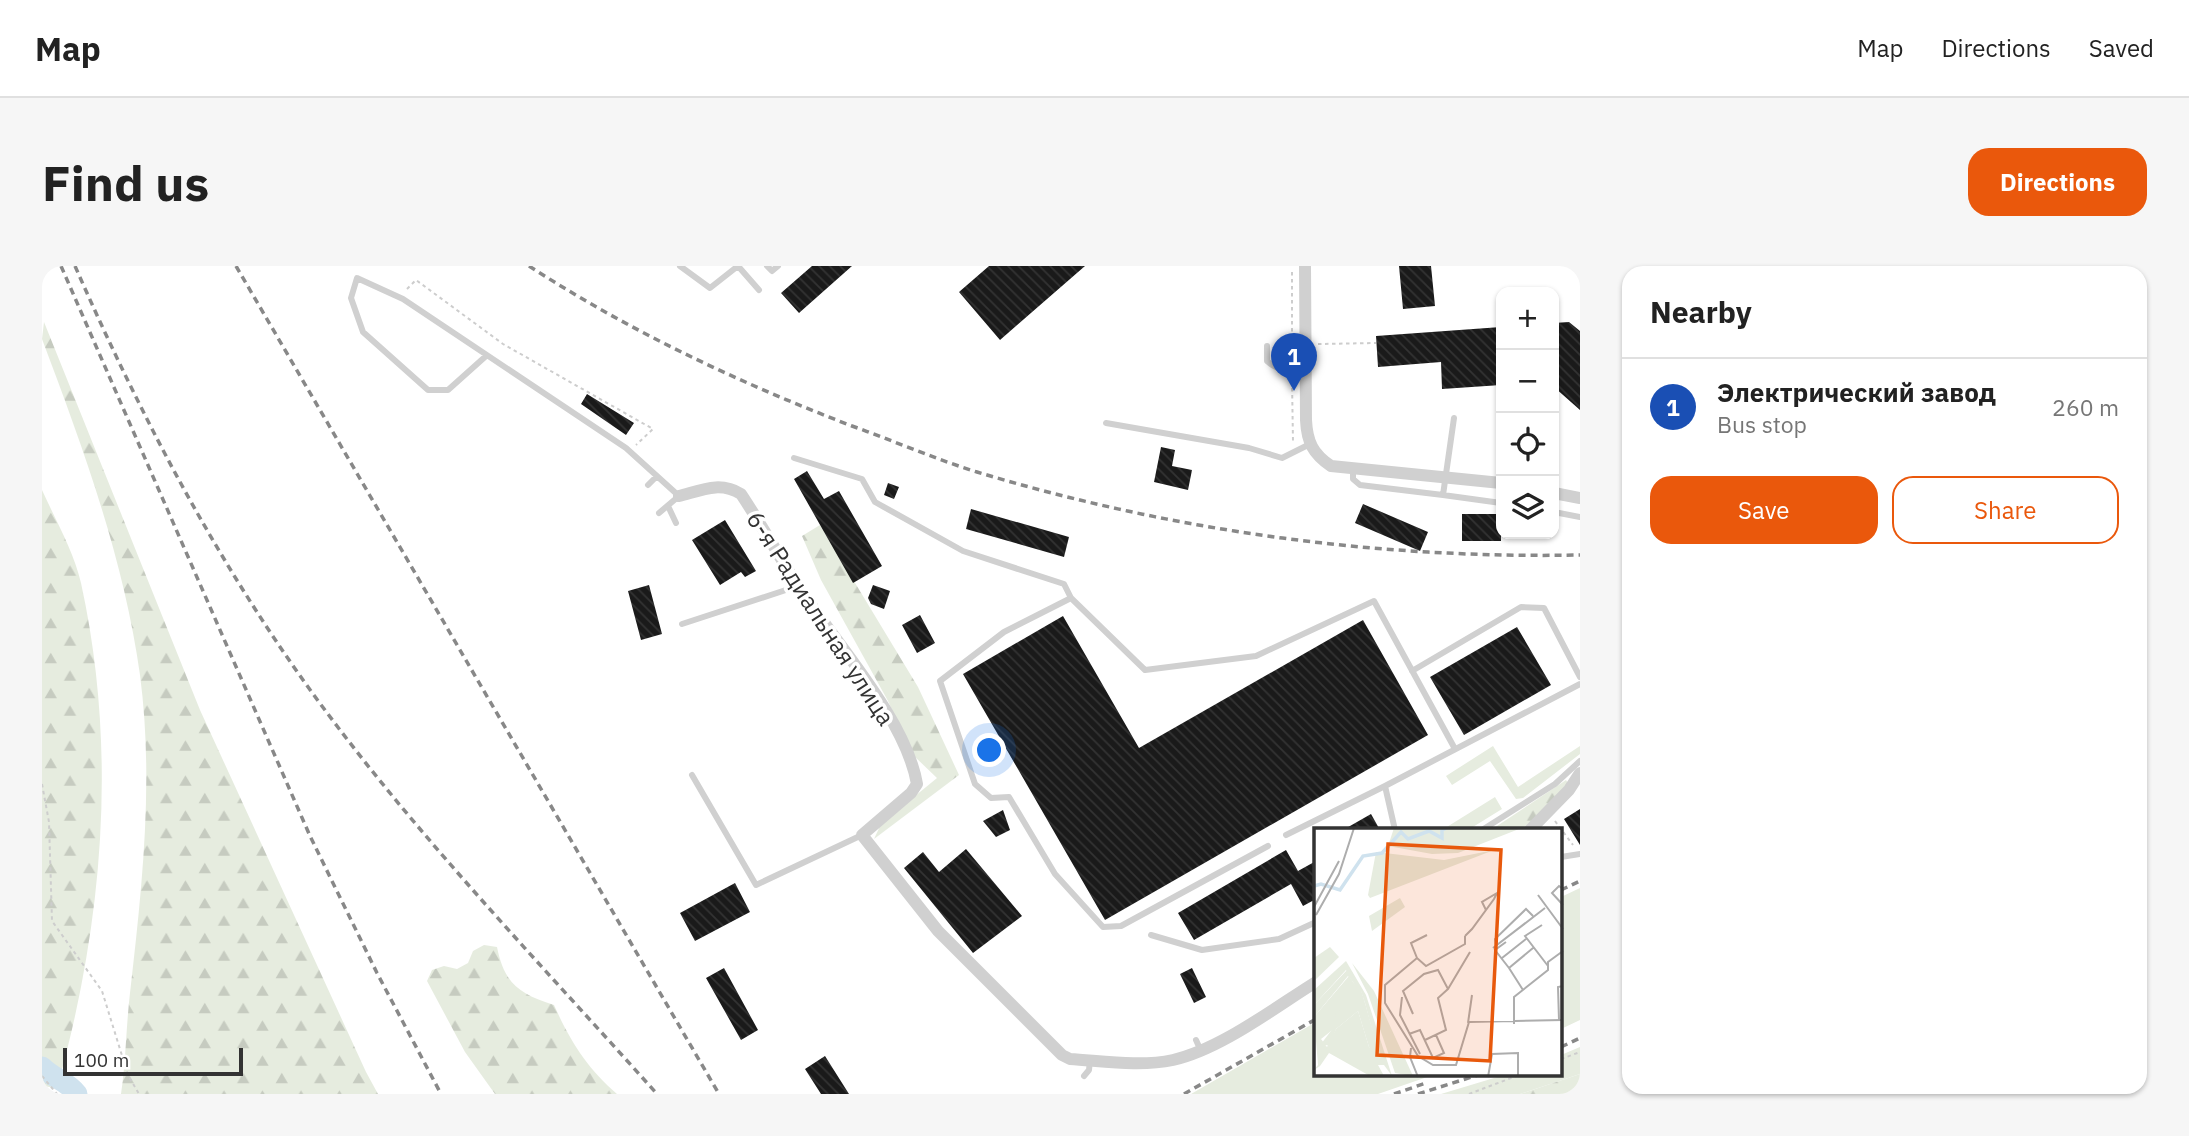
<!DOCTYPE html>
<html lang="en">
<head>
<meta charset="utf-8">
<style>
  body { margin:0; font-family:"IBM Plex Sans",sans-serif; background:#f6f6f6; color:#222 }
  .controls { position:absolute; right:21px; top:21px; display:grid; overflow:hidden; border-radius:14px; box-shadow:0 2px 5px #0004 }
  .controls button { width:63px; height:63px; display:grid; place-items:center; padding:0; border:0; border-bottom:2px solid #e0e0e0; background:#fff; color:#222; font:35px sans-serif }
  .scale { position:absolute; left:21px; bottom:18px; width:180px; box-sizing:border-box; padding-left:7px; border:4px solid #333; border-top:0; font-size:19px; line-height:24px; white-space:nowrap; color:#333; -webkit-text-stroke:5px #fff; paint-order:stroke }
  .you { position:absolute; left:948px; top:485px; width:24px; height:24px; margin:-18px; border:5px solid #fff; border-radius:50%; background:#1a73e8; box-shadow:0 0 0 10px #1a73e833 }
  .badge { display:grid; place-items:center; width:46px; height:46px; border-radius:50%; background:#ea580c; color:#fff; font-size:23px; font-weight:700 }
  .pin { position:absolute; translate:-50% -58px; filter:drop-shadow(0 2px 4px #0008) }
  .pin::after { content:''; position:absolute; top:37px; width:24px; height:21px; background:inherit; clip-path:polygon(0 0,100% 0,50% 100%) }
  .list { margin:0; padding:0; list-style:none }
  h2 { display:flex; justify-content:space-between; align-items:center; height:91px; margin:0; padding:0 28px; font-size:30px }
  h2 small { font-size:23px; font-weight:400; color:#767676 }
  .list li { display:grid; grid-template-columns:46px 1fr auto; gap:21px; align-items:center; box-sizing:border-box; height:98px; padding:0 28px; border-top:2px solid #e0e0e0 }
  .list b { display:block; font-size:26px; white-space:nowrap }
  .list p { margin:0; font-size:23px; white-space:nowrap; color:#767676 }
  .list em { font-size:23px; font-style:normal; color:#767676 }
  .actions { display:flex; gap:14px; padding:21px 28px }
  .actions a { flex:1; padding:16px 0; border:2px solid #ea580c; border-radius:21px; text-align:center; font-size:24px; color:#ea580c }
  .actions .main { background:#ea580c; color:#fff }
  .icon { flex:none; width:38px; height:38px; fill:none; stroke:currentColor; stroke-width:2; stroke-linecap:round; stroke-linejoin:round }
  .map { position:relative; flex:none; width:1538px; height:828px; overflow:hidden; border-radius:21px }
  header { display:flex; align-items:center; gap:42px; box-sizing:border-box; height:98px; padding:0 35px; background:#fff; border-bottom:2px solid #e0e0e0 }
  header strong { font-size:33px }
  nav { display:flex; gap:38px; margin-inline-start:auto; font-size:24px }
  .intro { display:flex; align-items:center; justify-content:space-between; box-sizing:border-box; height:168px; padding:0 42px }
  h1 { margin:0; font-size:49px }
  .button { padding:18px 32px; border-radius:21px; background:#ea580c; color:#fff; font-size:24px; font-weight:700 }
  main { display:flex; gap:42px; padding:0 42px }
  aside { flex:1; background:#fff; border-radius:21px; box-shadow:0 2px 5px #0004 }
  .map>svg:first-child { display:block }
  .green { fill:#e6ecdf }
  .forest { fill:url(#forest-firs) }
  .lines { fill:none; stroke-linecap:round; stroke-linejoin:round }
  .river { stroke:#cfe2ee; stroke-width:21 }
  .building { fill:url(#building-back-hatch) }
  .path { stroke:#cdcdcd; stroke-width:2; stroke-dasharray:3.5 3.5; stroke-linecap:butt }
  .lane { stroke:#d0d0d0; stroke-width:6 }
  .street { stroke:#d0d0d0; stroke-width:12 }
  .rail { stroke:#888; stroke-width:3.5; stroke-dasharray:7 5; stroke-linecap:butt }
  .labels { text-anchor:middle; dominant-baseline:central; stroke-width:7; stroke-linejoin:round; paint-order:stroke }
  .street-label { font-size:24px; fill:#333; stroke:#fff }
  .inset-river { fill:none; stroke:#cfe2ee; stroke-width:3.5 }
  .inset-road { fill:none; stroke:#adadad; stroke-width:2 }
  .view { fill:#e8590c; fill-opacity:0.15; stroke:#e8590c; stroke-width:3.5 }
  .inset-edge { fill:none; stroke:#333; stroke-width:3.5 }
</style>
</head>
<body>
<header>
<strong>Map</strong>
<nav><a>Map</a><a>Directions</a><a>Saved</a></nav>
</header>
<div class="intro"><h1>Find us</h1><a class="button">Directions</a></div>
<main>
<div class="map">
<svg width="1538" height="828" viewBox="0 0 1538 828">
  <defs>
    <pattern id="forest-firs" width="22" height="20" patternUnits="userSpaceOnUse" patternTransform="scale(1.75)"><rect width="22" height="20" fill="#e6ecdf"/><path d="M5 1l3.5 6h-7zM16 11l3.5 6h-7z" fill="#c6cbc0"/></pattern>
    <pattern id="building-back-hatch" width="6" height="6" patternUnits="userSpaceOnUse" patternTransform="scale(1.75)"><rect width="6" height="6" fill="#1a1a1a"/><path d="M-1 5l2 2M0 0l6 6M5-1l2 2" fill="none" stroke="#333"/></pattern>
  </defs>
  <rect width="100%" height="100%" fill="#fff"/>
  <path class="green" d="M1451,480L1476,521L1538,480V488L1481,532L1474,533L1448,495L1410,519L1404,510Z
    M1453,531L1460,543L1426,564H1400Z
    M1538,622V754L1519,763V631Z
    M1274,756V809H1391L1336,828H1149Z
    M1538,781V808L1478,828H1399L1462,809H1519V789Z"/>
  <path class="forest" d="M2,56L158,444L324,806L336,828H79C84,795 84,761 88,727C100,622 112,515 98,409C82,293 41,182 0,73Z
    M0,224C13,253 32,286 39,317C76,485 61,658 15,822L0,820Z
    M778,259L876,421L917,509L832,573L839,558L895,512L871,489L846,435L779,314L760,270Z
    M1524,514L1526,517L1499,548L1478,564H1449Z
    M442,679L455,681C462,717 477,728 512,739C528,775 545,802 575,828H453L423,786L385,715L390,704L402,700L415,703L426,697L431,685Z
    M1538,808V828H1478Z"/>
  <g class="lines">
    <path class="river" d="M0,801C12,813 25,815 35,828"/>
  </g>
  <path class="building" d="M770,0H810L757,47L739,27Z
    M947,0H1043L958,74L917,26Z
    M1357,0H1389L1393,40L1361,43Z
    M1527,56L1538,65V144L1512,121V57Z
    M1459,61V119L1400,123L1399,96L1336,101L1334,70Z
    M545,128L592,157L584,169L539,138Z
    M1119,181L1133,184L1130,200L1150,204L1146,224L1112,216Z
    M765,205L782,233L797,225L840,300L811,317L752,213Z
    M846,217L857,221L852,233L842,229Z
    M1321,238L1386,266L1378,285L1313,257Z
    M929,243L1027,271L1022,291L924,263Z
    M1420,248H1459V275H1420Z
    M683,254L714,305L703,311L699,306L678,319L650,274Z
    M607,319L620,368L599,374L586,325Z
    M831,319L848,325L842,343L829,338L826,332Z
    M878,349L893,377L875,387L860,359Z
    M1021,350L1097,482L1321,354L1386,469L1063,654L921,408Z
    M1475,361L1509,419L1422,469L1388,411Z
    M1538,543V579L1522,553Z
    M961,544L968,564L954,571L941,555Z
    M1329,548L1338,564H1301Z
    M924,583L980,650L931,687L862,602L881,586L897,606Z
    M1244,584L1256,605L1274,595V633L1261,640L1249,618L1152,674L1136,647Z
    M693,617L708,646L653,675L638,647Z
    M682,702L716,764L699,774L664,712Z
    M1150,702L1164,731L1152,737L1138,708Z
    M783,790L807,828H779L763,803Z"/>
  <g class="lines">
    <path class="path" d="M1250,6V95
      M365,23L374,14L461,78L611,163L594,179
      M1276,78L1334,77
      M1250,115L1251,176
      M0,518L7,556L10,655L60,725L86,809L97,828
      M1513,555L1531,579
      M1519,793L1538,786
      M0,810L15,828
      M1427,828L1477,809"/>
    <path class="lane" d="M638,0L668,22L696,0
      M696,0L717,24
      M725,0L730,5L736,0
      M1225,80V95C1236,105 1249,106 1262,106
      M444,90L406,124H386L321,66L309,32L315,12L361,33L584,182L637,230L617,247
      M1412,152L1401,229L1459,237
      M1064,157L1207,182L1240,192L1268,178
      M752,192L820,213L833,236L921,285L1022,318L1029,332
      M1311,203V213L1318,219L1401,229
      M606,219L615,210
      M626,240L634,257
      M1512,246L1538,251
      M640,358L756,320
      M1370,405L1479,341L1502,342L1538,411
      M650,509L714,619L820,569
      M1353,564L1343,520L1538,418
      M1440,564L1513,518L1538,495
      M1244,569L1343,520
      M1226,580L1079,660L1061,661L1013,608L967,531L949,532L933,518L898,415L962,366L1029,332L1103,404L1214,390L1332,335L1413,483
      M1519,591L1538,588
      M1109,669L1160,684L1237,673L1274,656
      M1154,774L1159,785
      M1042,810L1047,804L1048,794"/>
    <path class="street" d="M1263,0L1264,154C1265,176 1271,188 1289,200L1459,217
      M1512,227L1538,232
      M637,230C660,224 678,215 699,228C719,258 737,290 756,320C792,375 864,453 875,518L869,527L820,569L896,665L1020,789L1028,793C1061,795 1098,801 1131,794C1179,783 1232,742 1274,716
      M1488,564L1527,524L1538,507"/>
    <path class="rail" d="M19,0L268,570L335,707L399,828
      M33,0C104,162 187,319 295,460C393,589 507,707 615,828
      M194,0L677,828
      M487,0C589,66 698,117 810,160C852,175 893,193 935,206C1130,265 1335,293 1538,289
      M1519,624L1538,615
      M1519,781L1538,772
      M1142,828L1274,753
      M1352,828L1384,817
      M1376,828L1436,809"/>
  </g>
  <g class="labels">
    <g class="street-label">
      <text transform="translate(779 352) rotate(57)">6-я Радиальная улица</text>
    </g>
  </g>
  <g transform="translate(1272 562)">
    <rect width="248" height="248" fill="#fff"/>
    <path d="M32,133L52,167L78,248L70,237H64L70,248H56L15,225L6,238L0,242L4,237L0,189L35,148L41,157L32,142L0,177V162ZM47,163L51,175L66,232L55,219L44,183L22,201L13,219L7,211L45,181ZM38,135L60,163L99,248L81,245L54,166Z" fill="#e6ecdf" fill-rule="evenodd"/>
    <path d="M80,0H205V1L144,25L118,26L74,18ZM180,22L56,70L54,67L62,24L130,32ZM86,70L91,79L58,103L55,88ZM16,119L25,129L0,153V130ZM33,142L38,144L42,157L34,148L0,189V177ZM47,162L51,175L67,232H62L55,219L44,183L22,201L16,218L7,216L23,195L21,185L31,179L36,184L44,181L38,178L43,172L41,165Z" fill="#e6ecdf"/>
    <path class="inset-river" d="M0,58L7,56L26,62L49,28L68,25L87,4L94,11L115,3L128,10V2L133,0"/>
    <path class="inset-road" d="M249,61L245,58L238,65L249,77M224,67L249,101M0,79L25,33M2,87L25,46L40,0M228,97L211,108L234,138M151,108V116L112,138L103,130L71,157V175L104,228L119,237H142L155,194L249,192M151,108L158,101L180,71L183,65L168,74L172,82M192,114L181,122L195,140M182,117L181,111L212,81L219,88M179,120L231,80M103,130L97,115L113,107M188,130L212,111M134,161L156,124M209,162L195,140L219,120M88,169L86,187L106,226M99,186L89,163L110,146L124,142L134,161L124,170L132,202L111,212M245,192L244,159L249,158M154,195L158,167M200,196V169L234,142V134L249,123M95,206L106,202L119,230L130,225L122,207M97,220L96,229L104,249M174,249L178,226L204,225V249"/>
    <path class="view" d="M74,16L187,22L176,233L63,227Z"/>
    <rect width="248" height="248" class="inset-edge"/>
  </g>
</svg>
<div class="controls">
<button>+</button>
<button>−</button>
<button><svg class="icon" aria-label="locate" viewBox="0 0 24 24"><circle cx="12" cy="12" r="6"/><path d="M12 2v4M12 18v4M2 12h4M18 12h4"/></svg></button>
<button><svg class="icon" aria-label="layers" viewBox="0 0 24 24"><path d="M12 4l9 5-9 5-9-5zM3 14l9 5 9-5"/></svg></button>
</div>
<div class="scale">100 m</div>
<div class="you"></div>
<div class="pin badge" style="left:1252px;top:125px;background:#1a4fb4">1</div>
</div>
<aside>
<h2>Nearby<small></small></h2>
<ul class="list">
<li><span class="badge" style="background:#1a4fb4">1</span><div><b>Электрический завод</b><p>Bus stop</p></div><em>260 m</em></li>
</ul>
<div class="actions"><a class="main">Save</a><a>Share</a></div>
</aside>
</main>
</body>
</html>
